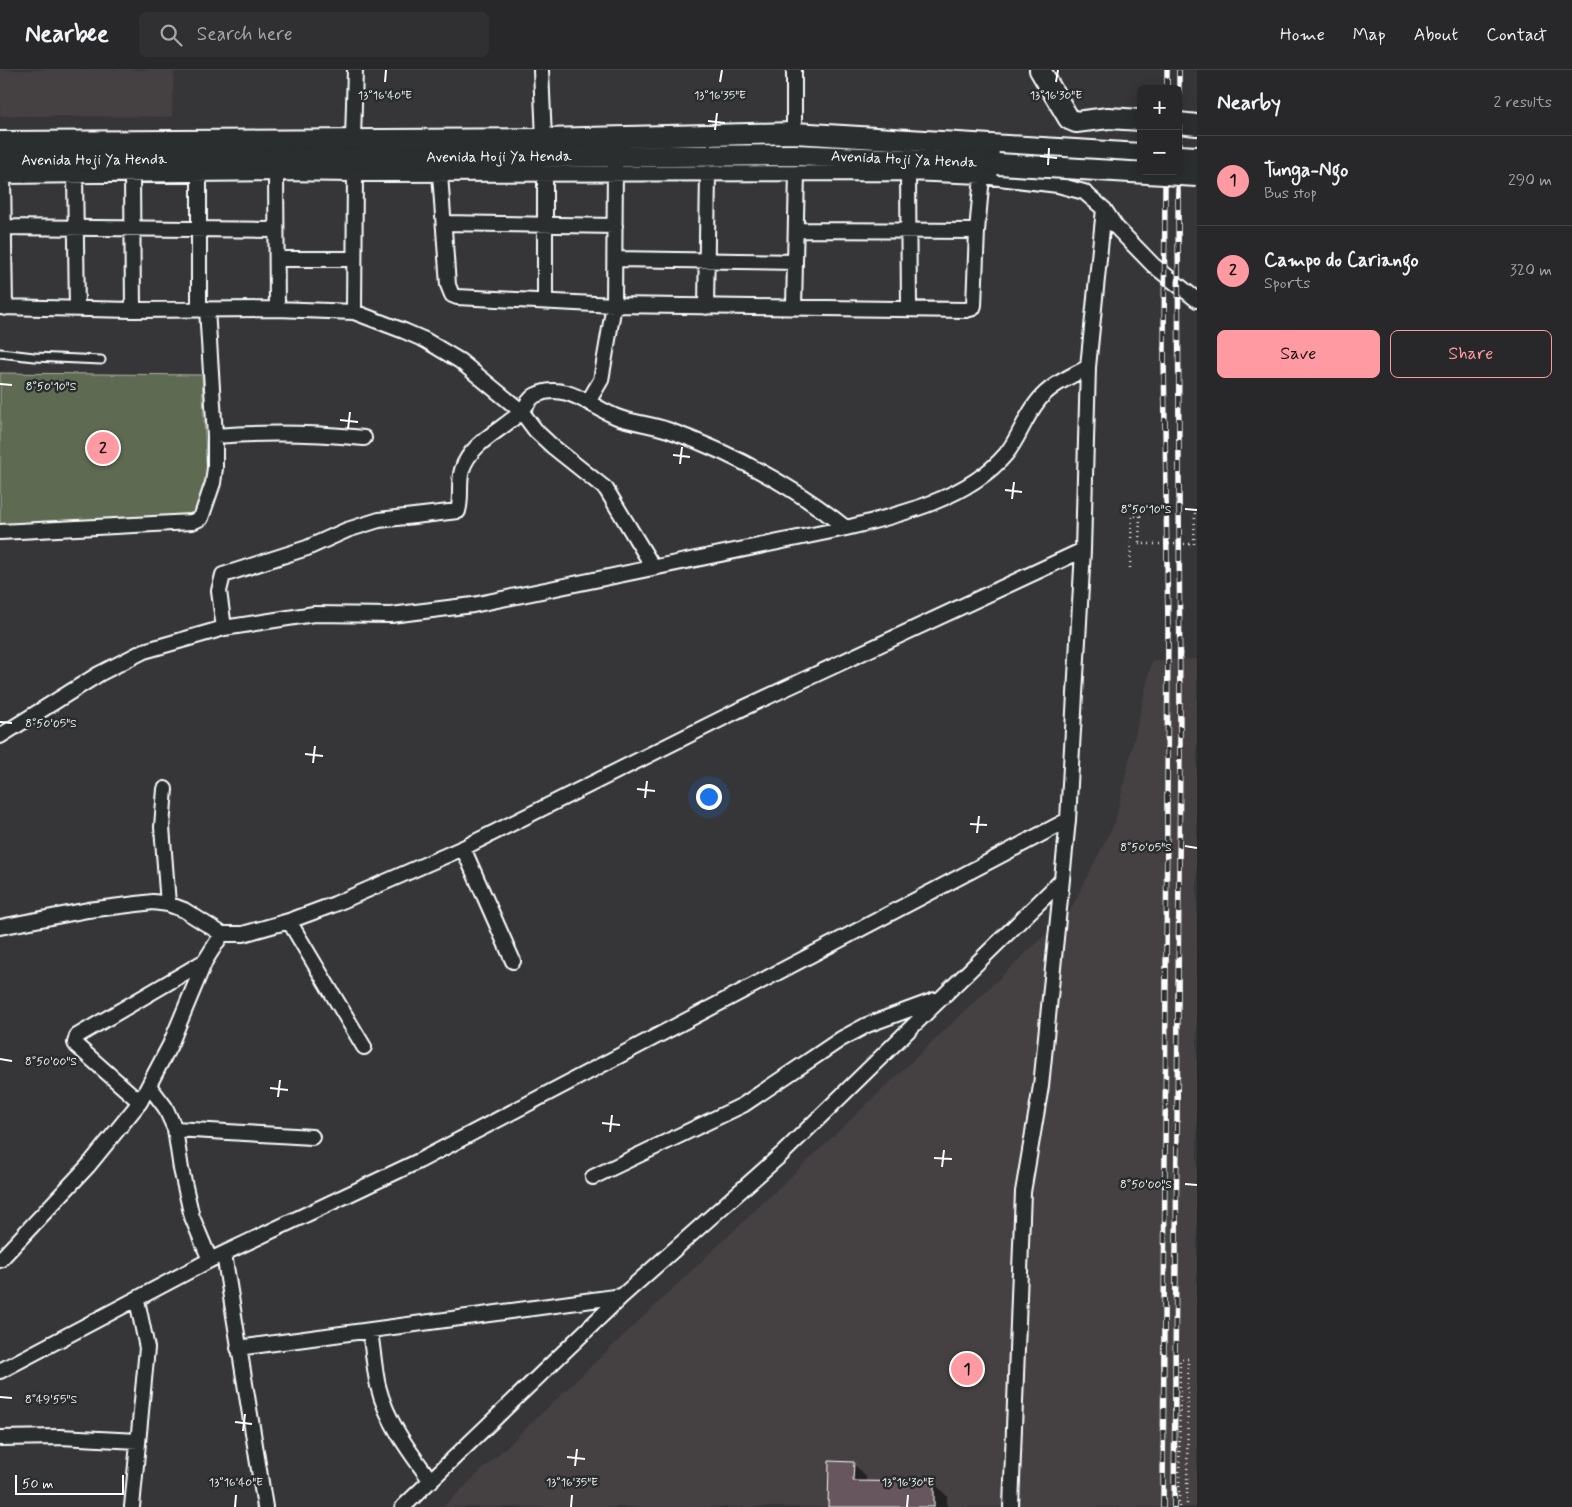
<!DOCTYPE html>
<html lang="en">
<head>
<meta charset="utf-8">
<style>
  body { margin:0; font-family:Mynerve,sans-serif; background:#303032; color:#f1f3f6 }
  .controls { position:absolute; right:15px; top:15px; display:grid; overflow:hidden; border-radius:8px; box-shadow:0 2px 12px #0003 }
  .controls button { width:45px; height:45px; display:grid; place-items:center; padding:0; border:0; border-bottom:1px solid #444447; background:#28282a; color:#f1f3f6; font:25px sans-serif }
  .scale { position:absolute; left:15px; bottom:12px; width:109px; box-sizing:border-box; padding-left:5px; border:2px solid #fff; border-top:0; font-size:14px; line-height:18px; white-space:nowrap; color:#fff; -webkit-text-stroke:4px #2a2d2e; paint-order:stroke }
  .you { position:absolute; left:708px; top:726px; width:18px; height:18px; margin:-12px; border:4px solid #fff; border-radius:50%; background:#1a73e8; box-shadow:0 0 0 8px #1a73e833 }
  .badge { display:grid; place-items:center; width:32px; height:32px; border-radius:50%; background:#ff9aa2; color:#111; font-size:16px; font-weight:700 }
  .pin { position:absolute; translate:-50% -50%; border:2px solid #fff; box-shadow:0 1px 5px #0006 }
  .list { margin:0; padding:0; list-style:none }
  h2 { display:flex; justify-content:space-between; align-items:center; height:65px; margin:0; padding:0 20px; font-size:21px }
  h2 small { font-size:16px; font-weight:400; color:#a5a6a8 }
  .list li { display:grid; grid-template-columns:32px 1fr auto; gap:15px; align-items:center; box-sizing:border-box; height:90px; padding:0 20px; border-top:1px solid #444447 }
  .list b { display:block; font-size:19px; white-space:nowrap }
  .list p { margin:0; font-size:16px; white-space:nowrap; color:#a5a6a8 }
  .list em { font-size:16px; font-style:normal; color:#a5a6a8 }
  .actions { display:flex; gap:10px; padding:15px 20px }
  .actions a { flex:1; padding:11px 0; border:1px solid #ff9aa2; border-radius:8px; text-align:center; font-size:18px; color:#ff9aa2 }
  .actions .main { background:#ff9aa2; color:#111 }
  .icon { flex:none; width:28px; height:28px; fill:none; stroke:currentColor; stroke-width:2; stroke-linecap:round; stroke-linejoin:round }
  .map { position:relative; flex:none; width:1197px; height:1437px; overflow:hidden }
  header { display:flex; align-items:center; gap:30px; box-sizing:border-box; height:70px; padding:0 25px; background:#28282a; border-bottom:1px solid #444447 }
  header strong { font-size:24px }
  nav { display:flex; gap:28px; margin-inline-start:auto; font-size:18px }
  .search { width:350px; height:45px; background:#303032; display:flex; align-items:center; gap:12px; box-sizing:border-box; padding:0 18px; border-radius:8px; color:#a5a6a8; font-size:19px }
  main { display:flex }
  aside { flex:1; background:#28282a }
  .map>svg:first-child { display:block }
  .built { fill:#453f43 }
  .green { fill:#5f6b52; stroke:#afb5a8 }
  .shadow { fill:#0007 }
  .building { fill:#67565e; stroke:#fff }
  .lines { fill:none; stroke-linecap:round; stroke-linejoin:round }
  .lane-casing { stroke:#fff; stroke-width:11 }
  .street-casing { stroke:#fff; stroke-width:18 }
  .secondary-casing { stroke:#fff; stroke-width:24 }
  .path { stroke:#fff; stroke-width:2.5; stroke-dasharray:1 4; stroke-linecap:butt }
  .lane { stroke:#2a2d2e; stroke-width:7 }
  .street { stroke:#2a2d2e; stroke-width:14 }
  .secondary { stroke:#2a2d2e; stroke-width:20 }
  .rail-casing { stroke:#fff; stroke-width:5.5 }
  .rail { stroke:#2a2d2e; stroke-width:4; stroke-dasharray:11; stroke-linecap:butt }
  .secondary-bridge-casing { stroke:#fff; stroke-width:24; stroke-linecap:butt }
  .path-bridge { stroke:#fff; stroke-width:2.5; stroke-dasharray:1 4; stroke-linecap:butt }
  .secondary-bridge { stroke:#2a2d2e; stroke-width:20 }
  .ticks { fill:none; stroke:#fff; stroke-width:2 }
  .labels { text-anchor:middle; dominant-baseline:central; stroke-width:5; stroke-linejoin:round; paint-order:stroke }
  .street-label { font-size:15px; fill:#fff; stroke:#2a2d2e }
  .ticks-label { font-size:12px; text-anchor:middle; fill:#fff; stroke:#2a2d2e; stroke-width:5; stroke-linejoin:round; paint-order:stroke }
</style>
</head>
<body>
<header>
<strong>Nearbee</strong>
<div class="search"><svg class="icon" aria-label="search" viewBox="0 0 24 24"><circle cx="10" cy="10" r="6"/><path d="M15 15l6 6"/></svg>Search here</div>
<nav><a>Home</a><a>Map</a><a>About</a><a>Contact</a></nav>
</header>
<main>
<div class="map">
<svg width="1197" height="1437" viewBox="0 0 1197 1437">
  <rect width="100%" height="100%" fill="#363538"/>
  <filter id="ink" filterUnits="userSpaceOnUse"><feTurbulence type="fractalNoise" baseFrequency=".02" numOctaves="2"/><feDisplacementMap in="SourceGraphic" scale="10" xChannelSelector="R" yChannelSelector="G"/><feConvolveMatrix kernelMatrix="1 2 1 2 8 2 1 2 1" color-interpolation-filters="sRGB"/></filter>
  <g filter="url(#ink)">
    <path class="built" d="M0,0H174L172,47L0,46Z
      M1197,589V1437H443L1069,842L1115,752L1152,590Z"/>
    <path class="green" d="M0,303L202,305L209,450L0,454Z"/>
    <path class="shadow" d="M853,1393L866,1407V1413H934L947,1426V1437H830Z"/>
    <path class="building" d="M829,1391L854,1392L853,1411L934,1412V1437H828Z"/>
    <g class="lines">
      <g class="lane-casing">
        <path id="lane" d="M0,283L34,287L101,290"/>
      </g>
      <g class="street-casing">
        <path id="street" d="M541,0L544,69
          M794,0V63
          M353,69L355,0
          M276,103L277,239
          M908,103L909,238
          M132,104L133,240
          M199,104V238
          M440,104L448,215L452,225L457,227L614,235L966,240L973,238L974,235L977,161L982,106
          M75,105L77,239
          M0,106L276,103L355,104L908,103L982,106L1058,115L1084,122L1104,139L1116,157L1153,195L1197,230
          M3,106L5,238
          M444,153L615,156
          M0,157L276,160
          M796,160L977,161
          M277,189H354
          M615,189L795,192
          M545,231V104
          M0,237L133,240L277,239L354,242L404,261L425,270L460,291L521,341L536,361L552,376L606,419L653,497
          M706,237L708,103
          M794,237L797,103
          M354,242L355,104
          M588,332L601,310L614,235L615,95
          M215,366C265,362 314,363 364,368
          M0,462L192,452L201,448L213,413L215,398V366L207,239
          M224,558L219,521L223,505L307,478L347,460L379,450L458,441C462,428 458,413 462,400C470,373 502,360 521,342C526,337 529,328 536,325C565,311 591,337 617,347C633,353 651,354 668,360C732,383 793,416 846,458
          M0,666L99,604L144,581L224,558L314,544L391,545L473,535L846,458C900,445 969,428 1006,384C1019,368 1025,347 1038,331C1050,315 1070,307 1088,297
          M165,719L162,757L168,834
          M463,778L513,891
          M289,851L364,977
          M0,857L88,840L153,832L168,834L184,840L222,864H243L289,851L335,834L463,778L737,641L1083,480
          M150,1017L165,1037L175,1059L181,1099L192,1147L210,1190
          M140,1032L77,976L75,973L77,966L205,891
          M175,1059L312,1067
          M593,1107L743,1035L841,969L867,955L935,930
          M224,1184L265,1437
          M0,1190L88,1096L140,1032L170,975L205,891L222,864
          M370,1262C373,1279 374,1298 378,1316C387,1352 409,1381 431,1411
          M238,1278L622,1226
          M0,1301L210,1190L419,1091L1068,750
          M0,1368L60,1367L138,1371
          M132,1437L147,1278L137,1230
          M403,1437L622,1226L783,1083L1061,811
          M1011,1437L1023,1122L1041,1016L1068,750L1083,480L1088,297L1104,139"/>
      </g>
      <g class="secondary-casing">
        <g id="secondary">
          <path d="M1040,0L1069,49L1076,52L1108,48L1141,50"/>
          <path d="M1178,53L1197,55"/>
          <path d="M0,72L544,69L794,63L1141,84"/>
          <path id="s1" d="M0,91L795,85L998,94"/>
        </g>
      </g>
      <path class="path" d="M1194,474L1195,442H1197
        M1130,498L1132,446H1140L1139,474
        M1179,1437L1180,1289H1188L1187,1437"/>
      <use href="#lane" class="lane"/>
      <use href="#street" class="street"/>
      <use href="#secondary" class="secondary"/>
      <g class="rail-casing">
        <path id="rail" d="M1167,19V0
          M1179,72V0
          M1163,1437L1168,558L1164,287L1165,117
          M1174,1437L1180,678L1178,119"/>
      </g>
      <use href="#rail" class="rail"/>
      <g class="secondary-bridge-casing">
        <path id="secondary-bridge" d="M1178,86L1197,87
          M998,94L1197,106"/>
      </g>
      <path class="path-bridge" d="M1139,474H1194"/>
      <use href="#secondary-bridge" class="secondary-bridge"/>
    </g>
  </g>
  <path class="ticks" d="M385,12L386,0M720,12L722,0M1056,12L1058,0M708,51L725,53M715,60L717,43M1040,86L1057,88M1048,95L1049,78M0,314L12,315M340,350L358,352M348,359L350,342M673,385L690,387M680,394L682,377M1005,420L1022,422M1012,429L1014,412M1185,439L1197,440M0,652L12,653M305,684L323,686M313,693L315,676M637,719L655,721M645,728L647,711M970,754L987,755M977,763L979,746M1185,776L1197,778M0,989L12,991M270,1018L288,1020M278,1027L280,1010M602,1053L620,1055M610,1062L612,1045M934,1088L952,1089M942,1097L944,1080M1185,1114L1197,1115M0,1327L12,1328M235,1352L252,1354M243,1361L245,1344M567,1387L585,1389M575,1396L577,1379M235,1437L236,1425M571,1437L572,1425M907,1437L908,1425"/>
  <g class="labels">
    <g class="street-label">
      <text stroke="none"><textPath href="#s1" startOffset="499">Avenida Hoji Ya Henda</textPath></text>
      <text stroke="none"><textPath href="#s1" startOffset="94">Avenida Hoji Ya Henda</textPath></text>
      <text stroke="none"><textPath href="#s1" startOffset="904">Avenida Hoji Ya Henda</textPath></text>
    </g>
  </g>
  <g class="ticks-label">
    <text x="385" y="29">13°16'40"E</text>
    <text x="720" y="29">13°16'35"E</text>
    <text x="1056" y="29">13°16'30"E</text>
    <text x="51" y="320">8°50'10"S</text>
    <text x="1146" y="443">8°50'10"S</text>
    <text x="51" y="657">8°50'05"S</text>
    <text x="1146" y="781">8°50'05"S</text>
    <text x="51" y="995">8°50'00"S</text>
    <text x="1146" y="1118">8°50'00"S</text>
    <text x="51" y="1333">8°49'55"S</text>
    <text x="236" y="1416">13°16'40"E</text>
    <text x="572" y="1416">13°16'35"E</text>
    <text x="908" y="1416">13°16'30"E</text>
  </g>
</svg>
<div class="controls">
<button>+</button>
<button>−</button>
</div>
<div class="scale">50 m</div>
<div class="you"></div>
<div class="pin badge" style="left:967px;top:1299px">1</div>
<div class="pin badge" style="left:103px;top:378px">2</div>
</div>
<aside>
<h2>Nearby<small>2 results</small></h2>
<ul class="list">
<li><span class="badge">1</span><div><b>Tunga-Ngo</b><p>Bus stop</p></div><em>290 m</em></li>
<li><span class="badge">2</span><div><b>Campo do Cariango</b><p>Sports</p></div><em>320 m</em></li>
</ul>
<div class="actions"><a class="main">Save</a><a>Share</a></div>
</aside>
</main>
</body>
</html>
